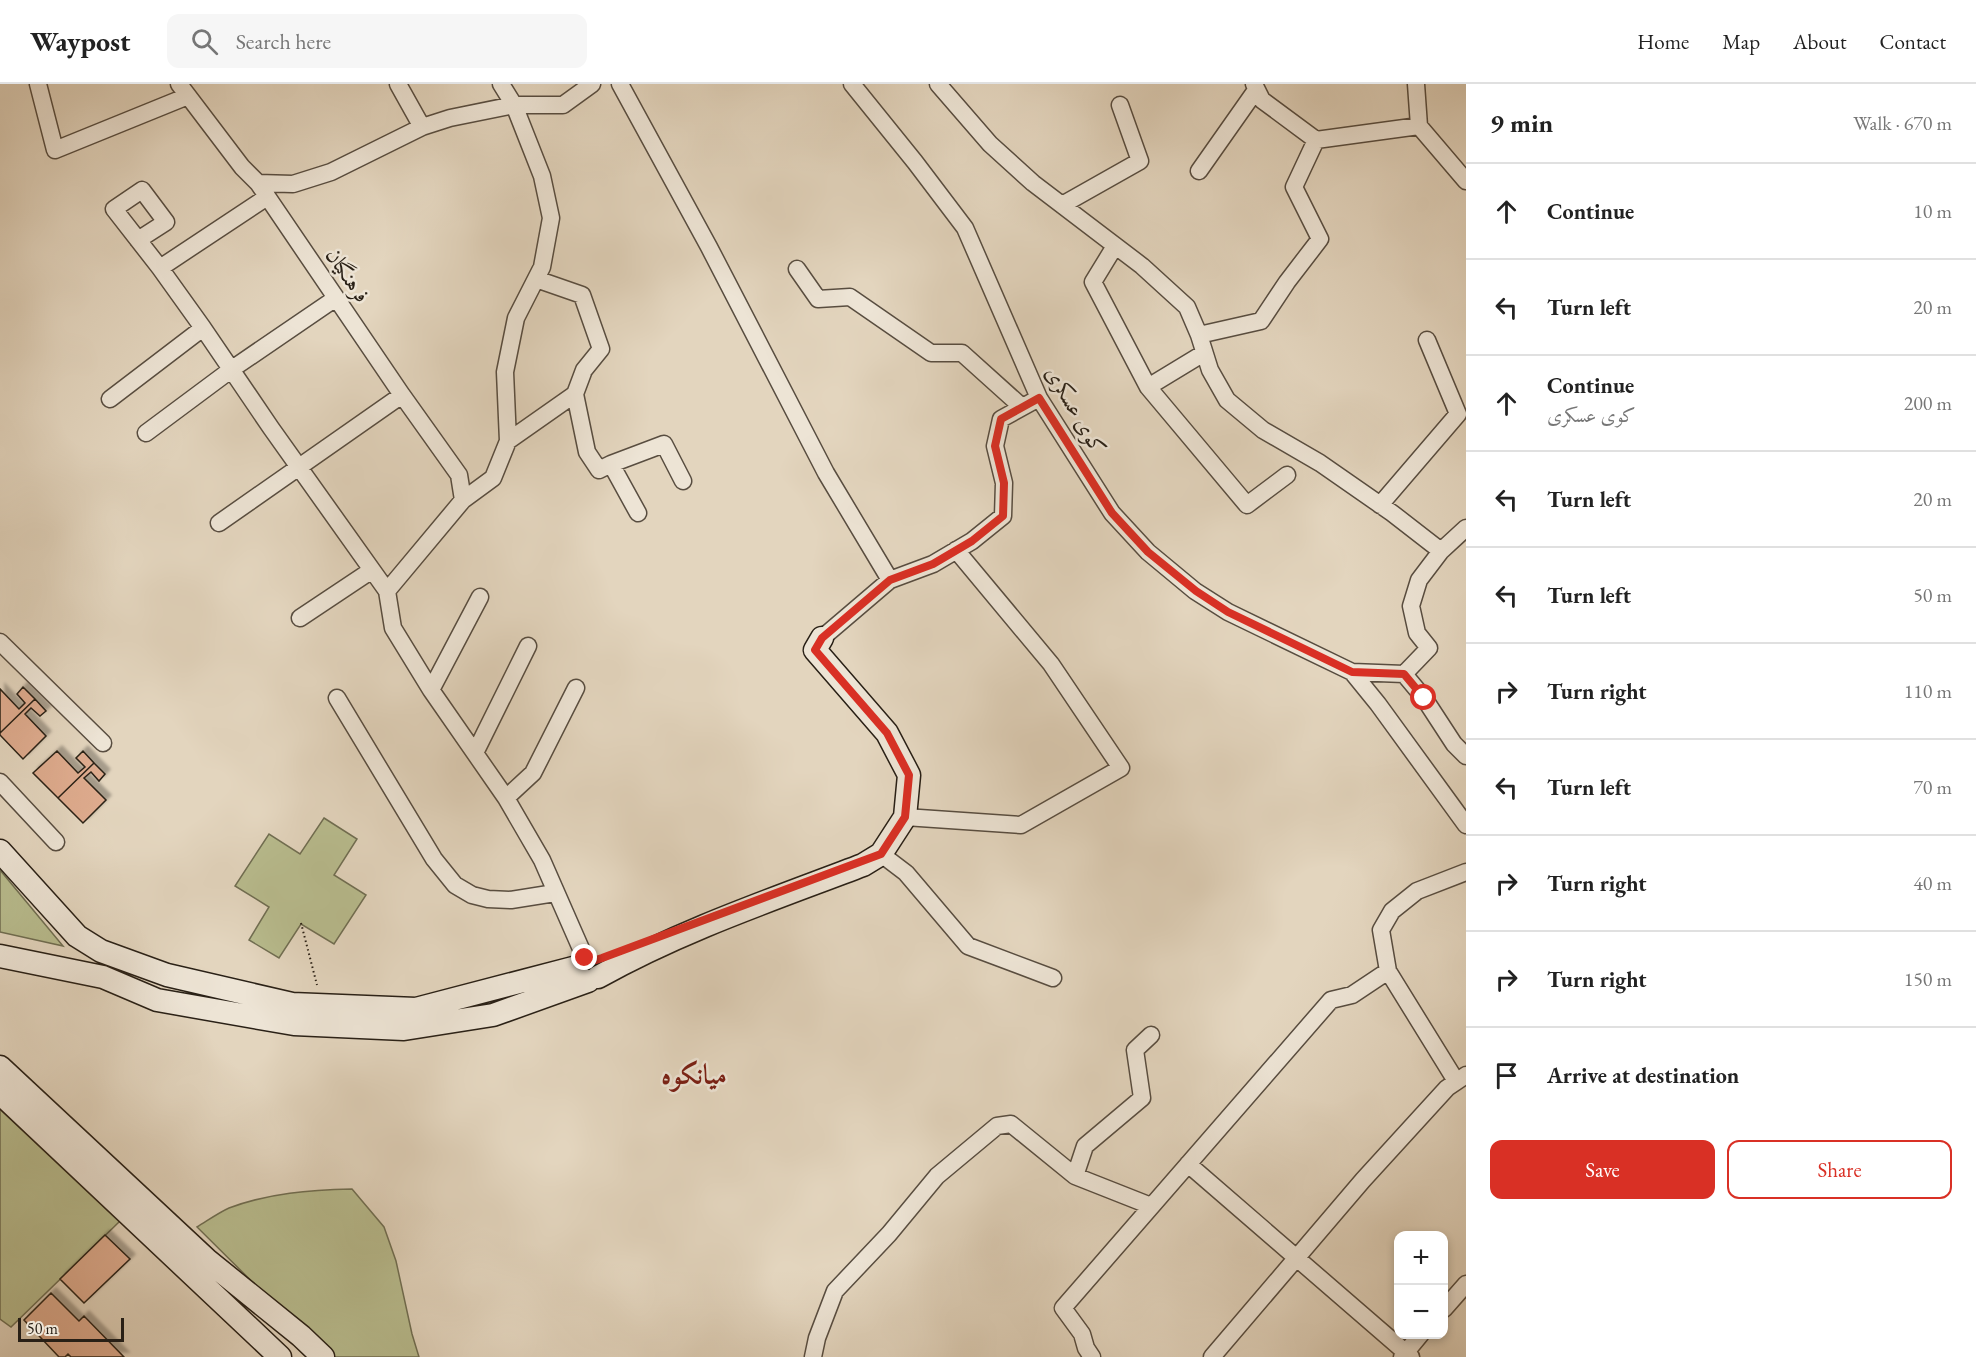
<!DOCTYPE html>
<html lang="en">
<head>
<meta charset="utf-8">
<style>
  body { margin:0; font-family:"EB Garamond",Amiri,serif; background:#f6f6f6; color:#222 }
  .controls { position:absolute; right:18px; bottom:18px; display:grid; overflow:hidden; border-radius:12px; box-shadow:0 3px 9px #0003 }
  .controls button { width:54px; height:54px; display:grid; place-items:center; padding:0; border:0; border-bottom:2px solid #e0e0e0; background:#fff; color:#222; font:30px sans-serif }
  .scale { position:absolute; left:18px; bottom:15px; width:106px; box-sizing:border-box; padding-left:6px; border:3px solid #292016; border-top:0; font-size:16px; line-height:21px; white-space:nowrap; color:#292016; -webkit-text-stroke:4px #ede4d5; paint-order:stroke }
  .stop { position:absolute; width:18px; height:18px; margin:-14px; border:4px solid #d93025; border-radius:50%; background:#fff }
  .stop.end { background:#d93025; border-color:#fff; box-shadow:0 2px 6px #0008 }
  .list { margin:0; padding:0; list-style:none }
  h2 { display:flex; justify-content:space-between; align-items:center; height:78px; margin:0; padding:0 24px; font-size:26px }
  h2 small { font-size:20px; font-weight:400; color:#767676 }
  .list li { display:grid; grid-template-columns:39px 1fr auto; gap:18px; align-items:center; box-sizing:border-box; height:96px; padding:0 24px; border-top:2px solid #e0e0e0 }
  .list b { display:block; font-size:22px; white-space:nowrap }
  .list p { margin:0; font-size:20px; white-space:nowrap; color:#767676 }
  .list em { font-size:20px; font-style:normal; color:#767676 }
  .actions { display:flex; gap:12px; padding:18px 24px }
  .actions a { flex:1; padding:14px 0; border:2px solid #d93025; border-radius:12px; text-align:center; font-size:21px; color:#d93025 }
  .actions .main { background:#d93025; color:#fff }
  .icon { flex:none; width:33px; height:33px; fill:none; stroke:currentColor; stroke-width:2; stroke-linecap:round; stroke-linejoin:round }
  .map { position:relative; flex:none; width:1466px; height:1273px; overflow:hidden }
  header { display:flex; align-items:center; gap:36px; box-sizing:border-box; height:84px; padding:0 30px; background:#fff; border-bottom:2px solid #e0e0e0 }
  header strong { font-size:28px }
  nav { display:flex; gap:33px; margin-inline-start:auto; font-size:21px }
  .search { width:420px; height:54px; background:#f6f6f6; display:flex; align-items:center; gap:15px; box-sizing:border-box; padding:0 21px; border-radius:12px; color:#767676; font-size:22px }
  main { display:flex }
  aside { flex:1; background:#fff }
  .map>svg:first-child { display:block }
  .green { fill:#b8bc8e; stroke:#706e52; stroke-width:1.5 }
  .building { fill:#dfac8f; stroke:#292016; stroke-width:1.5; filter:url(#shadow) }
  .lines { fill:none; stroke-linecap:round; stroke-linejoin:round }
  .minor-casing { stroke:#584d40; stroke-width:19 }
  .secondary-casing { stroke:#292016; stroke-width:25 }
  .path { stroke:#292016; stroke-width:2; stroke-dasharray:1.5 3; stroke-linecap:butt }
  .minor { stroke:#ede4d5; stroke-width:16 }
  .secondary { stroke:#ede4d5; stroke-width:22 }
  .route { stroke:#d93025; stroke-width:8 }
  .labels { text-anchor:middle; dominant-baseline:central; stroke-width:5; stroke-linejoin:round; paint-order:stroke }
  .street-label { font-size:22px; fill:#292016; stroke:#ede4d5 }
  .district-label { font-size:28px; font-weight:bold; fill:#7a1f14; stroke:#ede4d5 }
</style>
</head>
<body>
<header>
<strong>Waypost</strong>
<div class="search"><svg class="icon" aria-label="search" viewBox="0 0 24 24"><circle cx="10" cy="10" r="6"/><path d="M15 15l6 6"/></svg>Search here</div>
<nav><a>Home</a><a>Map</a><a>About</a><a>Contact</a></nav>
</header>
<main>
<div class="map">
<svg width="1466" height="1273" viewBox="0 0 1466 1273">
  <defs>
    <filter id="shadow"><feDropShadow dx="5" dy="-5" stdDeviation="1.5" flood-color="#0004"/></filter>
  </defs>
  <rect width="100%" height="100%" fill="#e3d5be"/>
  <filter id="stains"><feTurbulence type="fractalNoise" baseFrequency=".00333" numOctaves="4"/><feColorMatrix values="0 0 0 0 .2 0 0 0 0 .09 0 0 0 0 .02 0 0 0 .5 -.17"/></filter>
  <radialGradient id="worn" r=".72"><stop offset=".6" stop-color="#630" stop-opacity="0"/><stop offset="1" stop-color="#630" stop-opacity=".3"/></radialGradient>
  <path class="green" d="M324,734L357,755L334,791L366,811L334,860L301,840L279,874L249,856L269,823L235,802L269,750L300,770Z
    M0,786L63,862L0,848Z
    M0,1024L120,1137L11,1243L0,1235Z
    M352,1105L384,1143L396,1177L412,1250L419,1273H328L197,1143C207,1137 218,1129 229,1124C269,1109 310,1106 352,1105Z"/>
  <path class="building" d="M23,603L35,615L0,649V605L19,625L25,619L17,610Z
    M35,615L46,627L40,632L31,624L25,630L46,652L23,675L0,651V649Z
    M57,667L78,689L85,683L76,674L83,667L94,679L58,714L33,689Z
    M94,679L105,690L99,697L91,688L84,694L106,716L83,739L58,714Z
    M105,1151L130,1175L84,1219L60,1195Z
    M51,1209L79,1237L84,1232L124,1273H71L68,1270L65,1273H59L24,1236Z"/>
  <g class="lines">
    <g class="minor-casing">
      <path id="minor" d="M38,0L55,66L188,12
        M179,0L242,83L258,99L402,311L459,391L463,416
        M398,0L422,43
        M620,0L709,163L826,389L890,496
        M852,0L915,78L965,144L1039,314L1112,429L1148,468L1195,507L1228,528L1352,588L1404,590L1424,614L1454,660L1466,672
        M938,0L990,60L1033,99L1142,182L1187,223L1199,251L1210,286L1227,316L1263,346L1320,379L1392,429L1441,467
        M1254,0L1262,16L1316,56
        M1419,42L1466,97
        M1199,87L1256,6
        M258,99L293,100L331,88L422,43L450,34L514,21H563L592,0
        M1062,121L1140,77L1120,21
        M138,156L166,138L142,106L114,125L160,184L203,244L271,344L387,507L463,416L493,394L508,357L505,288L516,234L542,183L551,134L542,92L514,21L501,0
        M1115,162L1093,198L1148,303L1247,421L1287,391
        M160,184L267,113
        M797,185L818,215L850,213L931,269H962L1022,323
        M1199,251L1261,237L1287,198L1320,155L1294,103L1316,56L1419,42L1416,0
        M1148,303L1204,269
        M575,310L587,368L599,386L611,380L638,429
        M110,315L203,244
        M146,349L232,285L336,214
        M508,357L575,310L584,286L601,265L582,211L536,195
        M611,380L664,360L683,397
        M1380,421L1458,330L1427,256
        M219,439L402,311
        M387,507L393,544L431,606L506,714L542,776L585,874
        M300,534L372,486
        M822,554L890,496L933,480L972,457L1003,432L1004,399L995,362L1001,335L1039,314
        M0,558L103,659
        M1352,588L1378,620L1466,741
        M1404,590L1429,564L1417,549L1411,522L1419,496L1441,467L1466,444
        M431,606L480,513
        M337,614L434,775L455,801L472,811L488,815L511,816L555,809
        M475,669L528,562
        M0,698L56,758
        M506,714L533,689L576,604
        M905,733L1021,741L1121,684L1051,580L956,466
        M881,770L906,789L968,862L1053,894
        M1456,997L1388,887L1381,846L1392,827L1417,807L1466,788
        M1188,1080L1411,1273
        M1075,1092L1085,1062L1142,1014L1135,966L1151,951
        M1444,1225L1466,1200
        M813,1273L817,1254L835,1207L889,1150L937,1092L997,1042L1011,1040L1075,1092L1151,1122
        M1092,1273L1086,1264L1082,1250L1063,1224L1331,916L1352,911L1388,887
        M1212,1273L1363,1096L1447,1004L1466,991
        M1402,1273L1421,1250"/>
    </g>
    <g class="secondary-casing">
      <path id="secondary" d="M0,767L77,852L101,867L167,891L292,920L416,925L577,883
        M0,872L103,893L157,916L294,940L404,945L493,931L588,897
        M598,893C682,846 774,815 863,781L881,770L905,733L909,691L887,649L815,566L822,554
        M0,983L207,1176L301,1252L323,1273
        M0,1009L280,1273"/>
    </g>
    <path class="path" d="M301,839L317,901"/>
    <use href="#minor" class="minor"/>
    <use href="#secondary" class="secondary"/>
  </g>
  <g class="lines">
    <path class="route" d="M585,874L596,876L602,874L881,770L905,733L909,691L887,649L815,566L822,554L890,496L933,480L972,457L1003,432L1004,399L995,362L1001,335L1039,314L1112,429L1148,468L1196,507L1228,528L1352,588L1404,590L1424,614"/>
  </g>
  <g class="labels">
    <g class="street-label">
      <text transform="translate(348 191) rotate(56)">فرهنگیان</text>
      <text transform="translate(1076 326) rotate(60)">کوی عسکری</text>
    </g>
    <g class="district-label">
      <text x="694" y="990">میانکوه</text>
    </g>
  </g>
  <rect width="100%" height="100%" filter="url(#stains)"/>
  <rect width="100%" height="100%" fill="url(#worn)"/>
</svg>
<div class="controls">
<button>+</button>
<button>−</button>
</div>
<div class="scale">50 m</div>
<div class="stop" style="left:1424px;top:614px"></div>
<div class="stop end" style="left:585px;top:874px"></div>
</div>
<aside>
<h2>9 min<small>Walk · 670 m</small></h2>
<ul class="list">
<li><svg class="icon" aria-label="ahead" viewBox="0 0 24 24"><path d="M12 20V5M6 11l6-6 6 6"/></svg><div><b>Continue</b></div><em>10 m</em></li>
<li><svg class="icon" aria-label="left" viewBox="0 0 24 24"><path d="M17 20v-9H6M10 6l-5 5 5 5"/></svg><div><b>Turn left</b></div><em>20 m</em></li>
<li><svg class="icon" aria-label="ahead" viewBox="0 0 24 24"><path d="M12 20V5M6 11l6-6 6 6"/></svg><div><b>Continue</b><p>کوی عسکری</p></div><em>200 m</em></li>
<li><svg class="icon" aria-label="left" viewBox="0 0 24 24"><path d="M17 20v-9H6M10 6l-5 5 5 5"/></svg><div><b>Turn left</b></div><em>20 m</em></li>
<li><svg class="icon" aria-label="left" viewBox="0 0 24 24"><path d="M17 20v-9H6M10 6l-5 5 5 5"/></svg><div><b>Turn left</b></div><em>50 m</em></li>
<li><svg class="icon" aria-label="right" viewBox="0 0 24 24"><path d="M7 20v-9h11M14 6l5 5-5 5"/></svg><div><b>Turn right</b></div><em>110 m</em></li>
<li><svg class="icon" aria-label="left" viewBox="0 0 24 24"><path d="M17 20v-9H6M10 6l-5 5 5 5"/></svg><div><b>Turn left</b></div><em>70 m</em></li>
<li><svg class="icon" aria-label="right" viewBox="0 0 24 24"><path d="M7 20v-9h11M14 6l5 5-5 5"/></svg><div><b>Turn right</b></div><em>40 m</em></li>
<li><svg class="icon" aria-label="right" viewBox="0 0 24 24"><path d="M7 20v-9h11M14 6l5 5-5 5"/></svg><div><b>Turn right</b></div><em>150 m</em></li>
<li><svg class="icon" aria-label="arrive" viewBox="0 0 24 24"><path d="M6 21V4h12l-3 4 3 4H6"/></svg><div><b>Arrive at destination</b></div></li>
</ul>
<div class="actions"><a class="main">Save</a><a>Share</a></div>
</aside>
</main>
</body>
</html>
